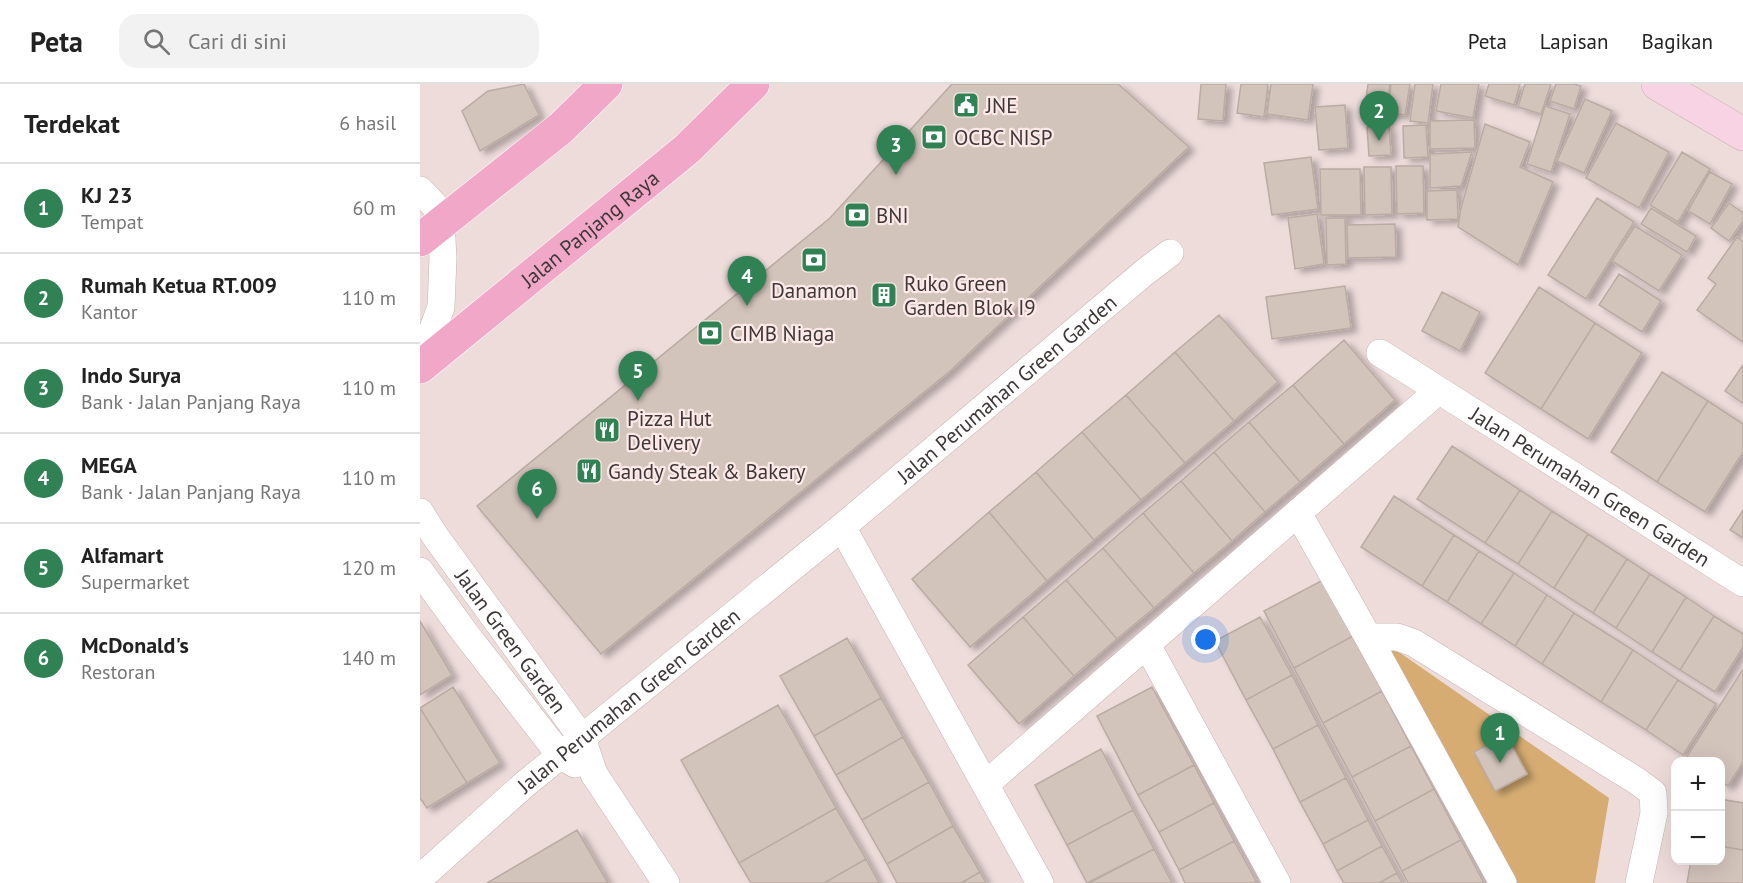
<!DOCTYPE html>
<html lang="id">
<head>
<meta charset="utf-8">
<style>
  body { margin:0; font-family:"PT Sans",sans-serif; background:#f2f2f2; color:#222 }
  .controls { position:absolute; right:18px; bottom:18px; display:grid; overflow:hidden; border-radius:12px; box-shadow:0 6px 24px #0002 }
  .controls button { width:54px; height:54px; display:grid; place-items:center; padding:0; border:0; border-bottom:2px solid #e0e0e0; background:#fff; color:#222; font:30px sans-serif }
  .you { position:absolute; left:786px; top:556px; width:21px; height:21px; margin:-15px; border:4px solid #fff; border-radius:50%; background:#1a73e8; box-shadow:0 0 0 9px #1a73e833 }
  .badge { display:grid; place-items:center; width:39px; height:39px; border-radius:50%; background:#308254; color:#fff; font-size:20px; font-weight:700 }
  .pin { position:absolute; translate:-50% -50px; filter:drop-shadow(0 2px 3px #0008) }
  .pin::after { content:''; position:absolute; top:32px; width:21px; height:18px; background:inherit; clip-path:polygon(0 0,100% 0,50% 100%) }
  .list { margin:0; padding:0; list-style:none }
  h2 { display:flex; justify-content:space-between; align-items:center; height:78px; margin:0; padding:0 24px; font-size:26px }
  h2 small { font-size:20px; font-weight:400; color:#767676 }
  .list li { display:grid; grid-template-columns:39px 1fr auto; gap:18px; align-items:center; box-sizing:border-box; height:90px; padding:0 24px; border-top:2px solid #e0e0e0 }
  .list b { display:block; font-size:22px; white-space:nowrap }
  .list p { margin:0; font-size:20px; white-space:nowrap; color:#767676 }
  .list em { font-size:20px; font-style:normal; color:#767676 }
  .icon { flex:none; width:33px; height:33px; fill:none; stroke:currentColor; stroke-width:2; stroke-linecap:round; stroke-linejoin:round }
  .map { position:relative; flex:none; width:1323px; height:799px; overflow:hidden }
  header { display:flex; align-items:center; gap:36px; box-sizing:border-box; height:84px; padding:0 30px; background:#fff; border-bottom:2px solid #e0e0e0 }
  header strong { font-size:28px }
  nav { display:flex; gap:33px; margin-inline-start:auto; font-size:21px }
  .search { width:420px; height:54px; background:#f2f2f2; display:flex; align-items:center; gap:15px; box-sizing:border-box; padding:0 21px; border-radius:18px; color:#767676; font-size:22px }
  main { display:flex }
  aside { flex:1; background:#fff }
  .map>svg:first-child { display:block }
  .green { fill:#d6ac72 }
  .building { fill:#d2c3bb; stroke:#baaba3; stroke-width:1.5; filter:url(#shadow) }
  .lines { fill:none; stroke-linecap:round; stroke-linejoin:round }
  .street-casing { stroke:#c6b4b3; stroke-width:28 }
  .secondary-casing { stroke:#c6b4b3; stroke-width:34 }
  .primary-casing { stroke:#fff; stroke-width:34 }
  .street { stroke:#fff; stroke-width:27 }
  .secondary { stroke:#f8d3e3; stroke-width:33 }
  .primary { stroke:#f1a7c8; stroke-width:33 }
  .labels { text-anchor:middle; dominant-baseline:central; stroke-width:4.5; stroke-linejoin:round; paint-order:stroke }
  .poi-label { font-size:21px; fill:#3e3737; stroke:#fce9e8; text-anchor:start }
  .street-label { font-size:21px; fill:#3e3737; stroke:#fce9e8 }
</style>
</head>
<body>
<header>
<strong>Peta</strong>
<div class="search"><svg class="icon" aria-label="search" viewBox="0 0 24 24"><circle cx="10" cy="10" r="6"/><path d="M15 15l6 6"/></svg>Cari di sini</div>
<nav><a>Peta</a><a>Lapisan</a><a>Bagikan</a></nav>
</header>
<main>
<aside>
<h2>Terdekat<small>6 hasil</small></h2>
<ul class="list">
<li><span class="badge">1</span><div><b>KJ 23</b><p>Tempat</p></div><em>60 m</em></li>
<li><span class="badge">2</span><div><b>Rumah Ketua RT.009</b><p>Kantor</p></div><em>110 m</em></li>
<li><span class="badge">3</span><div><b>Indo Surya</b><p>Bank · Jalan Panjang Raya</p></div><em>110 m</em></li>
<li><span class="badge">4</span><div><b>MEGA</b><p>Bank · Jalan Panjang Raya</p></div><em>110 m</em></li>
<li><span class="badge">5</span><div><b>Alfamart</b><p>Supermarket</p></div><em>120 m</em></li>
<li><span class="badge">6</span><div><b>McDonald's</b><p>Restoran</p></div><em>140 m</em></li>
</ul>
</aside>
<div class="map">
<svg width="1323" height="799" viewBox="0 0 1323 799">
  <defs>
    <filter id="shadow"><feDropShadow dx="6" dy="4" stdDeviation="3" flood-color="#0004"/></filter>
  </defs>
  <rect width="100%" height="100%" fill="#eedcdb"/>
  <path class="green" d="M963,557L1189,714L1175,799H1097Z"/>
  <path class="building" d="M104,0L119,31L60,67L42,27L68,7Z
    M532,0H698L769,63L529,288L181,570L57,422L410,134Z
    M781,0H806L803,37L778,35Z
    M821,0H848L844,33L817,29Z
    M851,0H893L888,36L847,30Z
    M948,0H970L967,24L945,22Z
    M971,0H990L985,31L968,29Z
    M995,0H1013L1008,39L990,37Z
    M1021,0H1059L1053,34L1016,27Z
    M1069,0H1100L1094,21L1065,12Z
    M1105,0H1131L1121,30L1098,23Z
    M1136,0H1154L1161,2L1154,25L1130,17Z
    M1165,15L1192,27L1164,89L1137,77Z
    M925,21L928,64L899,66L895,23Z
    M1125,22L1150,30L1131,88L1107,80Z
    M1054,36L1055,64L1010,65V37Z
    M1196,39L1249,68L1219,124L1166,94Z
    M1065,40L1110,58L1100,83L1133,98L1098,181L1038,143L1041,124Z
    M1006,41L1008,73L984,74L983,42Z
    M969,42L971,71L949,72L947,43Z
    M1052,68L1041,102L1010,104V70Z
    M1262,68L1290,85L1258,138L1230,121Z
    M891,73L898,125L852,131L844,79Z
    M976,82H1003L1004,129L977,130Z
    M944,83H971L972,130L945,131Z
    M900,85H940L941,131H901Z
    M1290,88L1312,100L1290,140L1268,127Z
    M1037,106L1038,135L1007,136V107Z
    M1177,114L1214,138L1166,215L1128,191Z
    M1309,119L1323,129V137L1309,157L1291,144Z
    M1231,124L1276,152L1267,168L1221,140Z
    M897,130L904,180L875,185L868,134Z
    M906,134H925L926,180L907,181Z
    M975,140L976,173L928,174L927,141Z
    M1215,142L1262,171L1239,207L1192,177Z
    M1317,153L1323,158V258L1277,226L1296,200L1288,194Z
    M1199,190L1241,217L1222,248L1179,221Z
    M925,202L931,244L852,255L846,213Z
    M1119,203L1175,239L1121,325L1065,289Z
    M1022,208L1060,228L1040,267L1002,247Z
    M799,231L858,298L814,337L755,268Z
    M1175,239L1222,269L1168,355L1121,325Z
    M924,256L975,316L924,360L873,301Z
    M755,268L814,337L765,379L706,311Z
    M1323,281V319L1305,307Z
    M1242,288L1288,317L1237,398L1191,368Z
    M873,301L924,360L880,398L829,338Z
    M706,311L765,379L721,416L662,348Z
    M1288,317L1323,340V368L1285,428L1237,398Z
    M829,338L880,398L845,428L794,368Z
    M662,348L721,416L674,456L616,388Z
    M1032,362L1100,406L1065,459L997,415Z
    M794,368L845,428L812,457L761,397Z
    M616,388L674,456L627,497L569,428Z
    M761,397L812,457L774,489L723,429Z
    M1100,406L1132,427L1098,480L1065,459Z
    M974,412L1034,451L1002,502L941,463Z
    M1323,426V454L1310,446Z
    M1132,427L1168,450L1134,504L1098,480Z
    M569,428L627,497L550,563L492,495Z
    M723,429L774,489L734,524L683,464Z
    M1168,450L1207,475L1173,529L1134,504Z
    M1034,451L1059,467L1027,518L1002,502Z
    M683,464L734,524L697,555L646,496Z
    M1059,467L1094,489L1061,540L1027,518Z
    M1207,475L1230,490L1196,544L1173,529Z
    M1094,489L1127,511L1095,562L1061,540Z
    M1230,490L1266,513L1232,568L1196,544Z
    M646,496L697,555L654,592L603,533Z
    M903,496L933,552L874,584L844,527Z
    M1127,511L1154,529L1122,580L1095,562Z
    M1266,513L1294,532L1260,586L1232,568Z
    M1154,529L1213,566L1181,618L1122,580Z
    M1294,532L1323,550V563L1295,608L1260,586Z
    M603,533L654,592L599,640L548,581Z
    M840,533L872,591L826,616L795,557Z
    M0,537L32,591L0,611Z
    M933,552L962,607L903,639L874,584Z
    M427,554L461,614L394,652L360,592Z
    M1213,566L1258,596L1226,646L1181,618Z
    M1323,585V678L1308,702L1300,697V678H1271L1266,674Z
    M872,591L898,641L853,665L826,616Z
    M1258,596L1296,620L1263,671L1226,646Z
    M33,603L80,679L47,699L0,624Z
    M732,603L774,681L718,711L677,632Z
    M962,607L991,662L932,693L903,639Z
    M461,614L483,653L416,691L394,652Z
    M358,621L416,724L319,779L261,676Z
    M0,624L47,699L7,724L0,714Z
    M898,641L926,694L880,718L853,665Z
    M1086,651L1107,690L1075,707L1054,668Z
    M483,653L509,698L442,736L416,691Z
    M991,662L1014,705L955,737L932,693Z
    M681,665L713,726L647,761L615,701Z
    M774,681L794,719L739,748L718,711Z
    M926,694L948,736L903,760L880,718Z
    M509,698L533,742L467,780L442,736Z
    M1014,705L1041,756L982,787L955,737Z
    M1300,715L1323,719V766L1300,762Z
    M794,719L814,757L759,786L739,748Z
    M416,724L446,775L404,799H331L319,779Z
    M713,726L734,765L667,799L647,761Z
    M948,736L962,762L917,787L903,760Z
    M533,742L560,788L541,799H477L467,780Z
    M157,746L188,799H67Z
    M1041,756L1064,799H988L982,787Z
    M814,757L836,797L833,799H765L759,786Z
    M962,762L977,789L959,799H924L917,787Z
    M1300,762L1323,766V799H1267L1271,776H1300Z
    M734,765L752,799H669Z
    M446,775L459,799H404Z
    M560,788L566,799H541Z
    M977,789L982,799H959Z"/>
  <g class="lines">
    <g class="street-casing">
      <g id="street">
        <path d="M0,106L15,122L21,138L23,174L21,223L0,280"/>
        <path id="s1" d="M960,269L1323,499"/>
        <path id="s2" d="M0,428L15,452L162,654L174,690L246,799"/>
        <path d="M878,429L948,553L1083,799"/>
        <path d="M422,443L620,799"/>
        <path d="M0,487L45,549L141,672L155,680"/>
        <path d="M948,553H977L994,559L1217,697L1233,709L1234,729L1219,799"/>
        <path d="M727,561L857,799"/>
        <path d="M566,700L1018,307"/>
        <path id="s3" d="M0,794L105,700L422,443L725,188L750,169"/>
      </g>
    </g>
    <g class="secondary-casing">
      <path id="secondary" d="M1238,0L1323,50"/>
    </g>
    <g class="primary-casing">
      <g id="primary">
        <path d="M0,156L141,44L186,0"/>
        <path id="s4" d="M0,283L267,65L333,0"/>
      </g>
    </g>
    <use href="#street" class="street"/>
    <use href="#secondary" class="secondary"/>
    <use href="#primary" class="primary"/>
  </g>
  <defs>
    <g id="civic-square" transform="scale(1.35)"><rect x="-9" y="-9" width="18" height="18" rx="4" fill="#308254" stroke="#fce9e8"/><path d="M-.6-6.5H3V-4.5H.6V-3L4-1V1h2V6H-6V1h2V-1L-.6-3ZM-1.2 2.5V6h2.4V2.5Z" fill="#fff"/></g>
    <g id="bank-square" transform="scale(1.35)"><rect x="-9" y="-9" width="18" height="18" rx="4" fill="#308254" stroke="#fce9e8"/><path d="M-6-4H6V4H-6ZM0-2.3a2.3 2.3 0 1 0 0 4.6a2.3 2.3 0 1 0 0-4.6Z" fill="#fff"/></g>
    <g id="building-square" transform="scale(1.35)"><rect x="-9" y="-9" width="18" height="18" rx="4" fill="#308254" stroke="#fce9e8"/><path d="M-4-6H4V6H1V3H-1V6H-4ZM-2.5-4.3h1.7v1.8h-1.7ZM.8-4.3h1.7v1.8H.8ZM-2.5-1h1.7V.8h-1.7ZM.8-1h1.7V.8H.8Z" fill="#fff"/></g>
    <g id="restaurant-square" transform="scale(1.35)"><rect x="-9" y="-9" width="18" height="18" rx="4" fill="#308254" stroke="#fce9e8"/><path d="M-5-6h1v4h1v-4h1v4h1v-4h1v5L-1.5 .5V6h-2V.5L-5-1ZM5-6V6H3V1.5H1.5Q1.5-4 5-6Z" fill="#fff"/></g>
  </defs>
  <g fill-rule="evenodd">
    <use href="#civic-square" x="546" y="21"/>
    <use href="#bank-square" x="514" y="53"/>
    <use href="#bank-square" x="437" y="131"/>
    <use href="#bank-square" x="394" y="176"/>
    <use href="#building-square" x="464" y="211"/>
    <use href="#bank-square" x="290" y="249"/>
    <use href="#restaurant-square" x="187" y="346"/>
    <use href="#restaurant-square" x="169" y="387"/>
  </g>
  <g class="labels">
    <g class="poi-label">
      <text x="566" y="21">JNE</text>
      <text x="534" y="53">OCBC NISP</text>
      <text x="456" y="131">BNI</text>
      <text x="484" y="199">Ruko Green<tspan x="484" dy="24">Garden Blok I9</tspan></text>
      <text x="394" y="206" text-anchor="middle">Danamon</text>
      <text x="310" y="249">CIMB Niaga</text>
      <text x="207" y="334">Pizza Hut<tspan x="207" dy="24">Delivery</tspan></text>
      <text x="188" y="387">Gandy Steak &amp; Bakery</text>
    </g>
    <g class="street-label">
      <text stroke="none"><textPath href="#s4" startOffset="219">Jalan Panjang Raya</textPath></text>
      <text stroke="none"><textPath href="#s3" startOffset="764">Jalan Perumahan Green Garden</textPath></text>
      <text stroke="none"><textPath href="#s1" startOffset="249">Jalan Perumahan Green Garden</textPath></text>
      <text stroke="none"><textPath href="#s2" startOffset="158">Jalan Green Garden</textPath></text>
      <text stroke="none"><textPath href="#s3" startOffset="274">Jalan Perumahan Green Garden</textPath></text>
    </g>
  </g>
</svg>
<div class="controls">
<button>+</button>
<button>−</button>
</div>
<div class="you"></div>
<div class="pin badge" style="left:1080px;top:679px">1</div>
<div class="pin badge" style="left:959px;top:57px">2</div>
<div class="pin badge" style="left:476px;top:91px">3</div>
<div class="pin badge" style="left:327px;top:222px">4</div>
<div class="pin badge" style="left:218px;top:317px">5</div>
<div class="pin badge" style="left:117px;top:435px">6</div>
</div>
</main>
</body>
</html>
